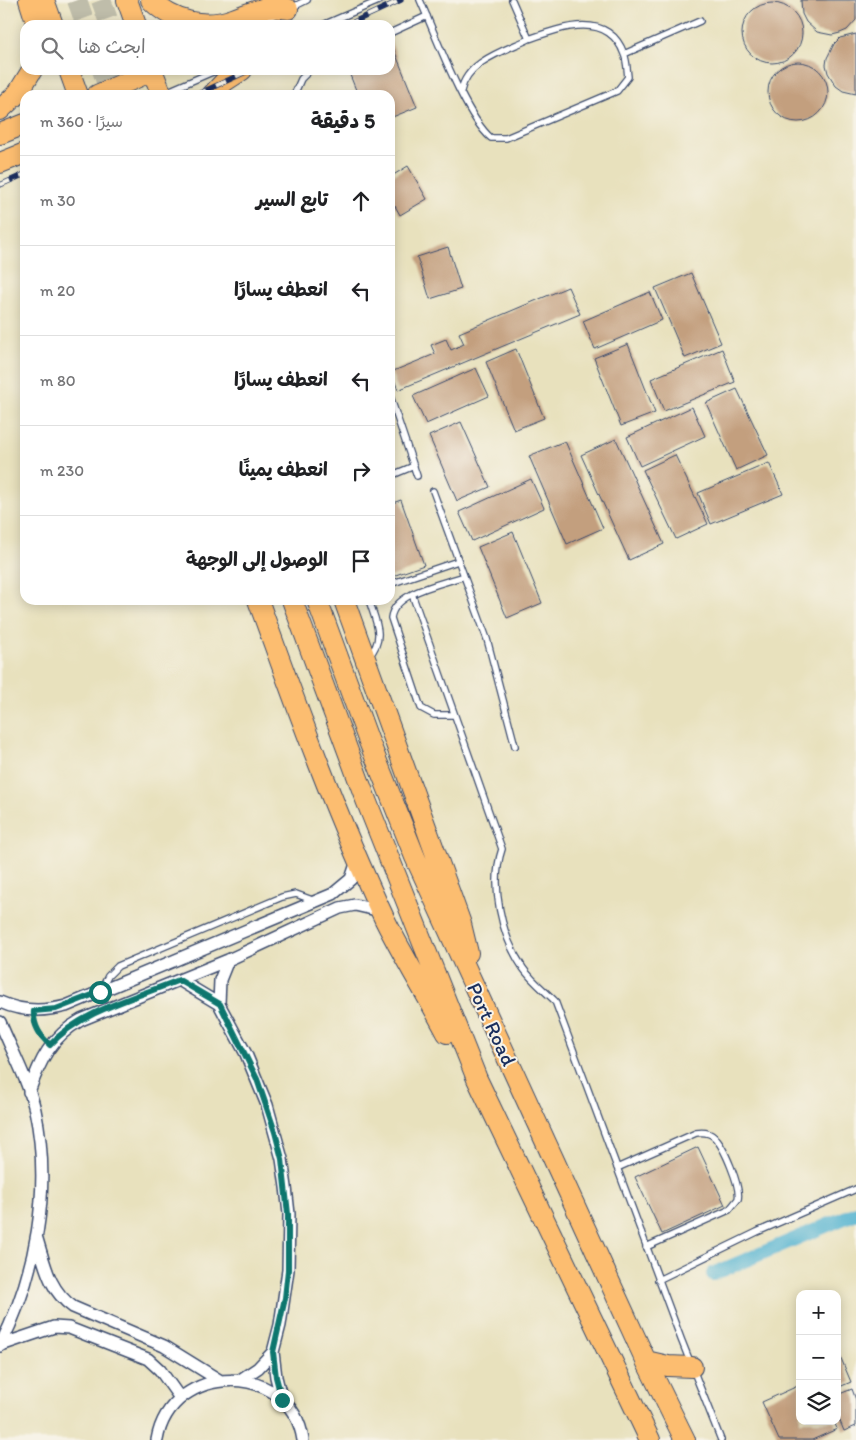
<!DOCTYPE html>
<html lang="ar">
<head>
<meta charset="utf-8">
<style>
  body { margin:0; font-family:Itim,"Playpen Sans Arabic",sans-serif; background:#f6f6f6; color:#202124; direction:rtl }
  .controls { position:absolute; right:15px; bottom:15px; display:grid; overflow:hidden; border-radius:10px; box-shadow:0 2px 12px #0003 }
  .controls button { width:45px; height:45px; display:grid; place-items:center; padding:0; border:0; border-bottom:1px solid #e0e0e0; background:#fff; color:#202124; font:25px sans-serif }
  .stop { position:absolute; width:15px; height:15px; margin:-11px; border:4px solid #0f766e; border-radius:50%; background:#fff }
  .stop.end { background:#0f766e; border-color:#fff; box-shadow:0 1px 5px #0008 }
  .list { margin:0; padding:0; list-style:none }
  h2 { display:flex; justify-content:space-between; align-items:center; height:65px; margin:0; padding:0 20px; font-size:21px }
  h2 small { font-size:16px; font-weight:400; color:#757577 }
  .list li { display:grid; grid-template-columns:32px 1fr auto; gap:15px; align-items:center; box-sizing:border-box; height:90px; padding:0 20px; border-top:1px solid #e0e0e0 }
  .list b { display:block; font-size:19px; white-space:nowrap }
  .list em { font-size:16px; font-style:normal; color:#757577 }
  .icon { flex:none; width:28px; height:28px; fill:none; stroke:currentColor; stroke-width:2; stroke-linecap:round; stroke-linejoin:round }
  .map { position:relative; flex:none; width:856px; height:1440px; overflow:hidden; direction:ltr }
  .search { position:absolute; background:#fff; box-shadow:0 2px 12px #0003; left:20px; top:20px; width:375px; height:55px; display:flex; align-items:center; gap:12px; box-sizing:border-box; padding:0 18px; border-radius:15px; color:#757577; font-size:19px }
  .panel { position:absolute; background:#fff; box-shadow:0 2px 12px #0003; left:20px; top:90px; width:375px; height:515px; border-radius:15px; direction:rtl }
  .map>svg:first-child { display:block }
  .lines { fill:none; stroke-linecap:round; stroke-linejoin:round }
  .canal { stroke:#51b2d0; stroke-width:14 }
  .building { fill:#c39f7e }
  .trunk-tunnel { stroke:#bfbdaa; stroke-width:20; stroke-dasharray:20 10; stroke-linecap:butt }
  .service-casing { stroke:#3a4a6c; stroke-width:8 }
  .minor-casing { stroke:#3a4a6c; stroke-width:14 }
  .trunk-casing { stroke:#3a4a6c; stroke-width:22 }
  .path { stroke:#3a4a6c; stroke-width:2.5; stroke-dasharray:4 4; stroke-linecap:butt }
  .service { stroke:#fff; stroke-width:5.5 }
  .minor { stroke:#fff; stroke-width:11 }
  .trunk { stroke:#fcbd6f; stroke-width:20 }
  .rail-casing { stroke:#1b2f5e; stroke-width:5.5 }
  .rail { stroke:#f7f3e8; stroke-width:4; stroke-dasharray:11; stroke-linecap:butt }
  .route { stroke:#0f766e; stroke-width:6 }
  .labels { text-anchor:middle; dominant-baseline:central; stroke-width:4; stroke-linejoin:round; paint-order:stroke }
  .street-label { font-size:21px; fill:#1b2f5e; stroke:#f7f3e8 }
</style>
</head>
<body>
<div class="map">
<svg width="856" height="1440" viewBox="0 0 856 1440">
  <rect width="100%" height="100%" fill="#f7f3e8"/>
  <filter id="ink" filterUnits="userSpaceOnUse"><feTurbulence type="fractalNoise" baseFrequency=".02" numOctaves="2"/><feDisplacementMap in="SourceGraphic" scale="10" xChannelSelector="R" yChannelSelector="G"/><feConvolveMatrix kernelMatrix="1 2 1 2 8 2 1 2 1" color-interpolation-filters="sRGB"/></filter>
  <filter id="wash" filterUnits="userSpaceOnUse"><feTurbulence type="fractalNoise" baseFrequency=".0096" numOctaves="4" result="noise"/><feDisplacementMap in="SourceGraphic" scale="20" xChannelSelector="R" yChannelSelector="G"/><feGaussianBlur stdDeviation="1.12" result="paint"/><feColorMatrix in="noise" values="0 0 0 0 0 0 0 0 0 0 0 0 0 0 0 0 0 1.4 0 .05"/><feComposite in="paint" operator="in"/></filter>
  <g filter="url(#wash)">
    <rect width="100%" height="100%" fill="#e8e1bd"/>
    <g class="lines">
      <path class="canal" d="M713,1274L856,1213"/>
    </g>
    <g id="blocks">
      <path class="building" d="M801,0H856V20L847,30L840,33L832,35L817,32L806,22L802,14Z
        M742 33a30 30 0 1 1 60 0a30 30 0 1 1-60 0Z
        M856,34V94L843,91L836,86L828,73L826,65L827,58L834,44L840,38Z
        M390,40L417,107L390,118V95H358L348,70H390Z
        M768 92a30 30 0 1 1 60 0a30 30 0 1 1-60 0Z
        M408,166L427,199L400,215L395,206L390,208V177Z
        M448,247L461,289L430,299L417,257Z
        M691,273L721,343L685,358L655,288Z
        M568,287L580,314L398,390L391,372L435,354L431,345L446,339L451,350L464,344L459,333Z
        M650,292L662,320L595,349L583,321Z
        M628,344L655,413L621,426L594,358Z
        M516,349L544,418L514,430L486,362Z
        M722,349L735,382L664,411L651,379Z
        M476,368L489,396L426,424L413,396Z
        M737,389L768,455L736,470L706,403Z
        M692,407L705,436L640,466L627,437Z
        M461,422L490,487L457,501L429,436Z
        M616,439L664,544L629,560L581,455Z
        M565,441L603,528L567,544L529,456Z
        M675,455L708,524L676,539L643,470Z
        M769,463L783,494L711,524L698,493Z
        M531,479L544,508L472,541L459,512Z
        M401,500L424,565L390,577V504Z
        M513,532L542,603L507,618L478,547Z
        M698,1147L725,1205L662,1234L635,1177Z
        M840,1356L851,1382L837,1388V1357Z
        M800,1385V1421H834L837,1429L812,1440H779L762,1402Z
        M852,1389L856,1400V1426L844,1431L837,1414V1395Z"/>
    </g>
  </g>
  <g filter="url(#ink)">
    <use href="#blocks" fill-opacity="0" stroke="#3a4a6c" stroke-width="1"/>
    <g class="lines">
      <path class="trunk-tunnel" d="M77,0L86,25
        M101,0L110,25
        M102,70L111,95
        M126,70L135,95"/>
      <g class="service-casing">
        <path id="service" d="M420,0C435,34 465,116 491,138H506L617,91L628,77C627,70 627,60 624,54C608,10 560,28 529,39L512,0
          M291,8L307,0
          M253,25L275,15
          M323,25L381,0
          M390,33L427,16
          M624,54L700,21
          M461,91C467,61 504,51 529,39
          M166,92L217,70
          M294,95L301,79L310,70
          M390,396L417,476
          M390,476L414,466
          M433,491L487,639L515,746
          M390,584L458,561
          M412,594L502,849C490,885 501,936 523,968C531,980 545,991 555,1001L681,1339L721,1440
          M369,600C375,620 386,638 369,656
          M453,715H434L421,708L391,618C394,592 442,584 464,576
          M101,990L108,976L118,966L282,897L296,894L315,901
          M617,1168L696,1133C702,1132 709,1132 714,1137C724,1146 741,1187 738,1199L729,1210L646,1247
          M658,1280L757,1232L856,1189"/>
      </g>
      <g class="minor-casing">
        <path id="minor" d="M228,960L220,980L219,1004L246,1054L267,1105L282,1159L286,1187L289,1214L288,1270L280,1325L273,1352L276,1377L282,1401
          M179,980L219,1004
          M0,1002C22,1012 43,1012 66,1006L333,894L351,879L357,861
          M0,1022C12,1051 28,1080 35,1110C52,1189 36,1275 0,1346
          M29,1092C40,1060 51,1037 81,1020L228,960L340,908L355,905L381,911
          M37,1239C45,1265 49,1290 73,1307L164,1346L219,1380
          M1,1345L54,1327L69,1328L148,1359L160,1370L180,1398
          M240,1380L258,1368L273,1352
          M157,1440C171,1361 291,1360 303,1440"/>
      </g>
      <g class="trunk-casing">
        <path id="trunk" d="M29,0L37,25
          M44,0L53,25
          M127,0L136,25
          M151,0C172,22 205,29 233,19C256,11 263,5 288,9
          M69,70L78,95
          M152,70L162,95
          M97,95L152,71
          M212,95L225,81L242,70
          M0,110L18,93L32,70
          M0,134L25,124
          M0,163L25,153
          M258,600C297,708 336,816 385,920C404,958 427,995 447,1033
          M292,600L366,800L477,1079L650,1440
          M317,600L368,739L415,857L646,1361L685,1440
          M344,600L461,924L468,953
          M646,1361L668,1366L692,1367"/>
      </g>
      <path class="path" d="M34,1022L43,1039"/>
      <use href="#service" class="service"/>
      <use href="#minor" class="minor"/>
      <use href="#trunk" class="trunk"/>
      <g class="rail-casing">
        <path id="rail" d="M347,25L401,0
          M196,95L250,70
          M0,185L25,174"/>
      </g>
      <use href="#rail" class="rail"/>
    </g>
  </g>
  <g class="lines" filter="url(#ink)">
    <path class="route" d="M100,992L56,1009L34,1011C33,1024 40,1036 50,1045C80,1011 138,997 179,980L220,1004L257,1079L275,1132L282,1159L288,1214V1270L285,1298L273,1352L276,1377L282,1400"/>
  </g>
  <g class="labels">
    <g class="street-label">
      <text transform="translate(492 1024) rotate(65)">Port Road</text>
    </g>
  </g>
</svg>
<div class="controls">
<button>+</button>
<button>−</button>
<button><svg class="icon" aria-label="layers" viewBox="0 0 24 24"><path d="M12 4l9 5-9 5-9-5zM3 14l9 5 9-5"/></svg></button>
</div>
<div class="stop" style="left:100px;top:992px"></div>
<div class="stop end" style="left:282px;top:1400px"></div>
<div class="search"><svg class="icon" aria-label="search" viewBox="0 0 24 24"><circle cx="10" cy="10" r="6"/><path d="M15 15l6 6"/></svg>ابحث هنا</div>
<section class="panel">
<h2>5 دقيقة<small>سيرًا · 360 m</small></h2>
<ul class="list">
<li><svg class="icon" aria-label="ahead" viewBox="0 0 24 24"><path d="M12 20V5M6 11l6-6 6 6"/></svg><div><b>تابع السير</b></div><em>30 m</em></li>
<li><svg class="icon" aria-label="left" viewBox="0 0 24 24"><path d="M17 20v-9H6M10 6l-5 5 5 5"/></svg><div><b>انعطف يسارًا</b></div><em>20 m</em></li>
<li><svg class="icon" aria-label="left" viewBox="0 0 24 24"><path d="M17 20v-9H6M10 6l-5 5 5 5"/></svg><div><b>انعطف يسارًا</b></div><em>80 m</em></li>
<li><svg class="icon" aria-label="right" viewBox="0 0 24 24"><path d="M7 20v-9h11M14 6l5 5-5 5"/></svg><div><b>انعطف يمينًا</b></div><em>230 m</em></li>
<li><svg class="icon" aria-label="arrive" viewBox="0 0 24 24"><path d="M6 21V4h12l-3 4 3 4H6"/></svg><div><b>الوصول إلى الوجهة</b></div></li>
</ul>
</section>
</div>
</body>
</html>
